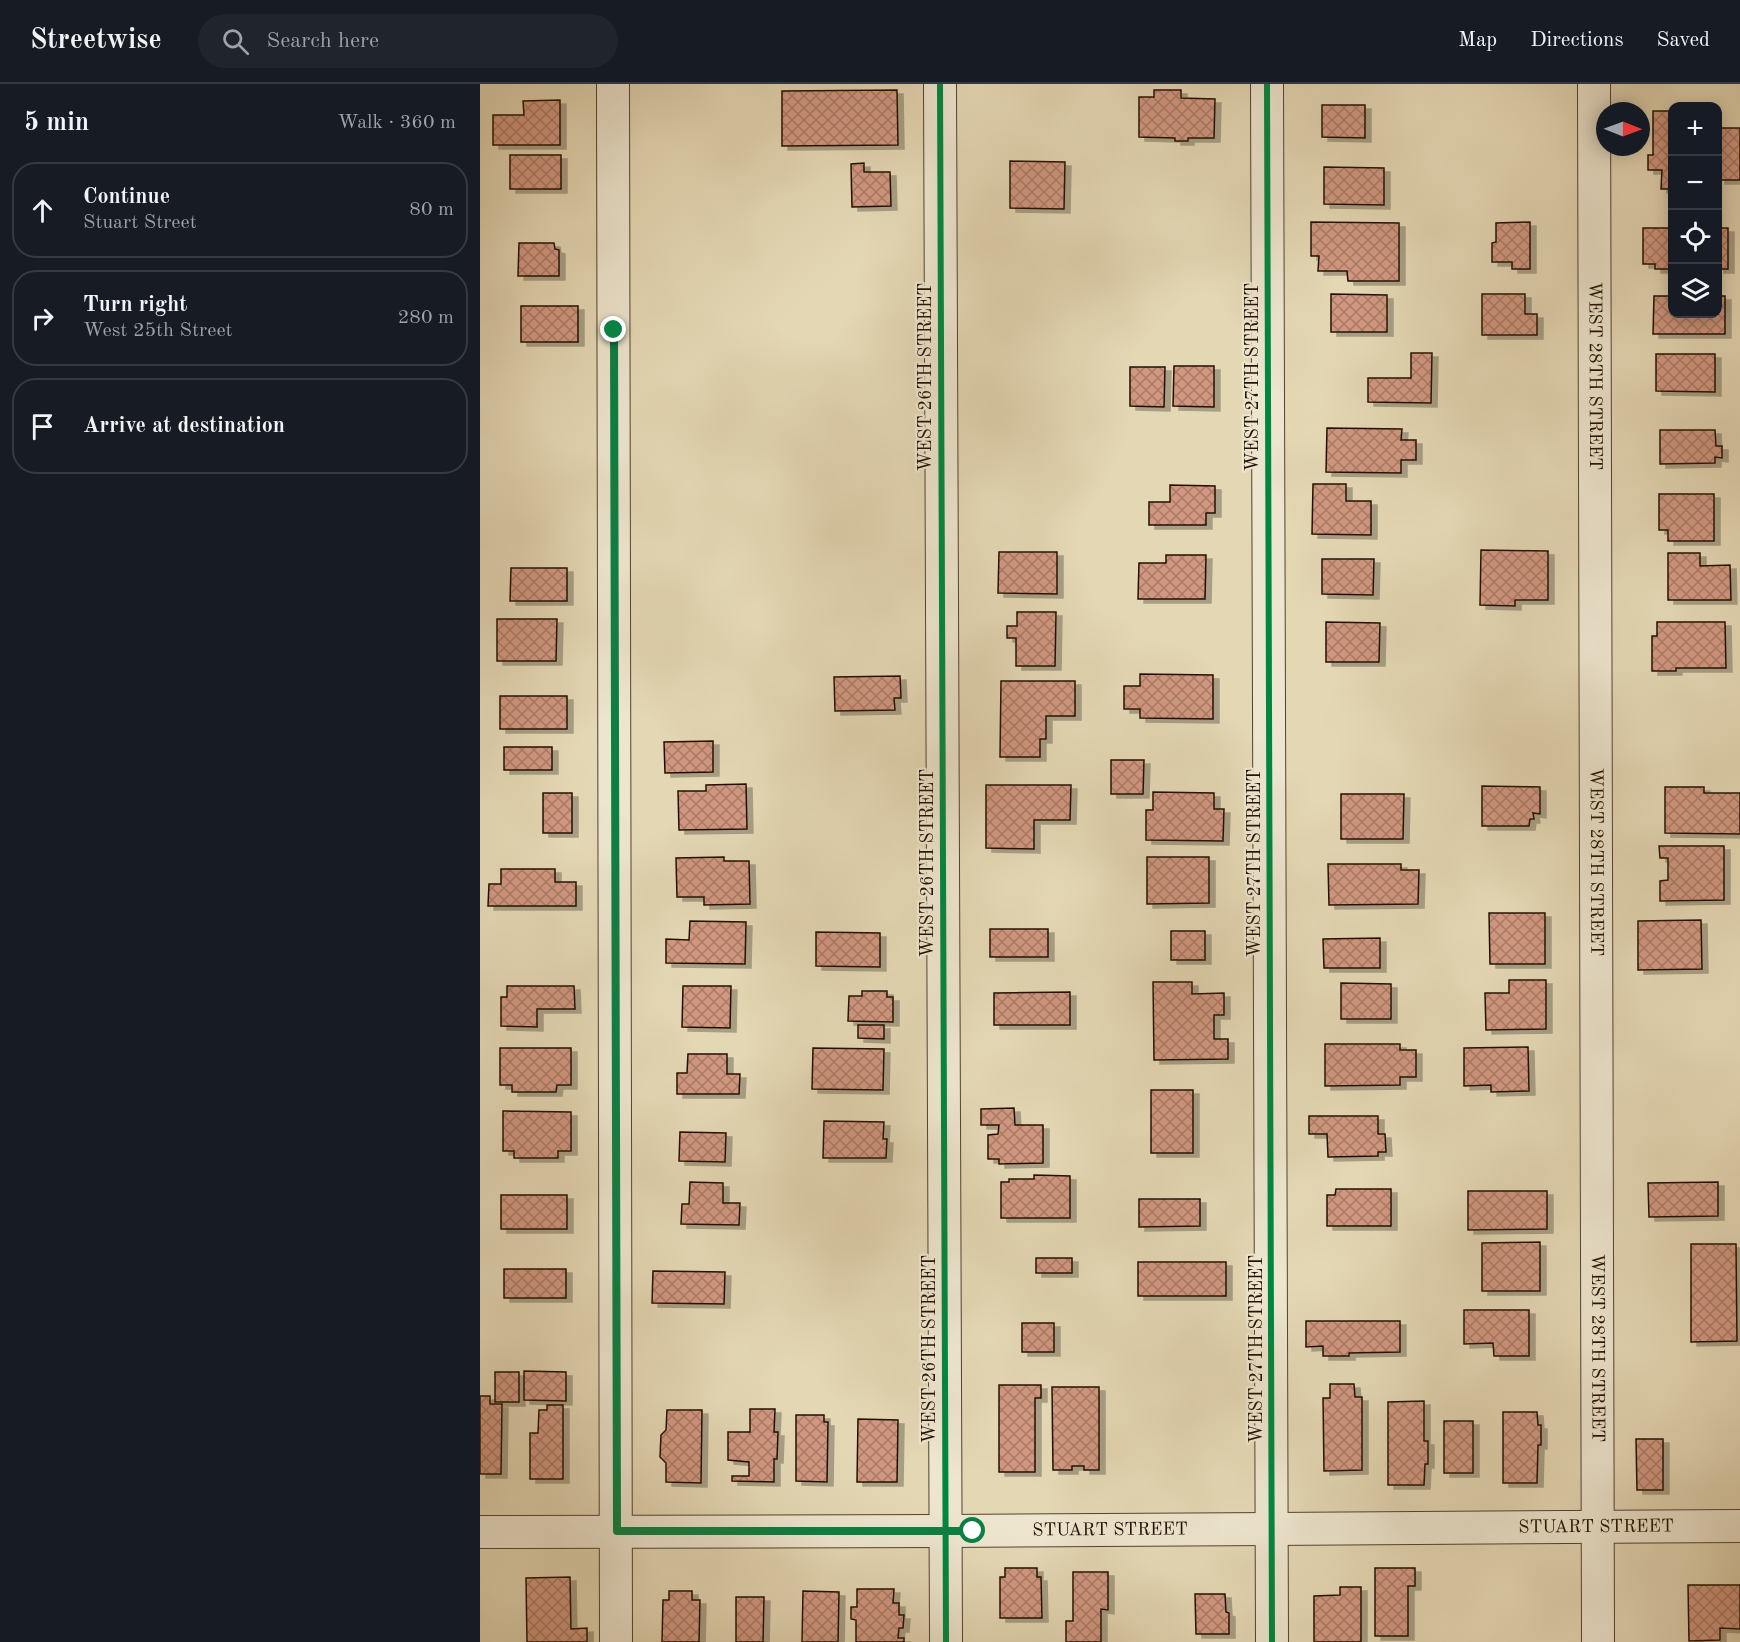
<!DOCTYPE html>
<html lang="en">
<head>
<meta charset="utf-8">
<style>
  body { margin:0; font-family:"Old Standard TT",serif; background:#20242c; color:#f1f3f6 }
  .controls { position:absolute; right:18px; top:18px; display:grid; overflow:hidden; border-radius:12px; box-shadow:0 3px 15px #0003 }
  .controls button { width:54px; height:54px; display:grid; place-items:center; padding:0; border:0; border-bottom:2px solid #363941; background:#171b24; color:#f1f3f6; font:30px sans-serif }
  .compass { position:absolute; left:1116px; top:18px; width:54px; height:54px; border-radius:50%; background:#171b24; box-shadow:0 3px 15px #0003; rotate:91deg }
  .stop { position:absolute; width:18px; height:18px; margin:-14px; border:4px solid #0b8043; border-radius:50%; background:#fff }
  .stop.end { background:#0b8043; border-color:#fff; box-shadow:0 2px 6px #0008 }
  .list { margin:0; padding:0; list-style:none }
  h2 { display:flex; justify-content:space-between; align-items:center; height:78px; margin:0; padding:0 24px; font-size:26px }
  h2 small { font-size:20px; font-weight:400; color:#9ea1a6 }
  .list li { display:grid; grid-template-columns:39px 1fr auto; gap:18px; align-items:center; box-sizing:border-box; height:96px; margin:0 12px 12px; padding:0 12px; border:2px solid #363941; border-radius:24px }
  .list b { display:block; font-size:22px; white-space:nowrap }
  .list p { margin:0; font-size:20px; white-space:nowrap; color:#9ea1a6 }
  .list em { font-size:20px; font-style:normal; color:#9ea1a6 }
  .icon { flex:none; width:33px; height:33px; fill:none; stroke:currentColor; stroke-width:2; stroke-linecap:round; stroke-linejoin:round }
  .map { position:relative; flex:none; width:1260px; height:1558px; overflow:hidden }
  header { display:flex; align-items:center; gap:36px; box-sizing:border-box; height:84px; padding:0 30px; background:#171b24; border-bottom:2px solid #363941 }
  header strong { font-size:28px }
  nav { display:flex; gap:33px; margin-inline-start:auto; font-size:21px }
  .search { width:420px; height:54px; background:#20242c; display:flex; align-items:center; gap:15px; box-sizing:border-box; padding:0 21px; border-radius:33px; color:#9ea1a6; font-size:22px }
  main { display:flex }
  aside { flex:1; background:#171b24 }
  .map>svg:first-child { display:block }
  .building { fill:url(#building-cross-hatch); stroke:#241101; stroke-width:1.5; filter:url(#shadow) }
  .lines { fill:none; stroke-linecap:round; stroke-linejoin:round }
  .street-casing { stroke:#54422e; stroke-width:34 }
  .street { stroke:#ede5ce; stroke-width:32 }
  .cycleway-casing { stroke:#ede5ce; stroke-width:10 }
  .cycleway { stroke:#00873e; stroke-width:6 }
  .route { stroke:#0b8043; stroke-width:8 }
  .labels { text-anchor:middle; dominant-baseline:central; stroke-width:4.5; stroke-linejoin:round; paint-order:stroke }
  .street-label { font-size:18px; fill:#241101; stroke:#ede5ce }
</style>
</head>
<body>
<header>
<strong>Streetwise</strong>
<div class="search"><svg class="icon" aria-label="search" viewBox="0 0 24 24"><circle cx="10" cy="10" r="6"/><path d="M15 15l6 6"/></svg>Search here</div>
<nav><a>Map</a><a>Directions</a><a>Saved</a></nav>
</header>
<main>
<aside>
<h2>5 min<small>Walk · 360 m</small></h2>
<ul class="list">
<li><svg class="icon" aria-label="ahead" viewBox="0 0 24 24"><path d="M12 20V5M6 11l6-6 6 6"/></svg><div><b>Continue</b><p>Stuart Street</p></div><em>80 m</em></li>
<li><svg class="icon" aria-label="right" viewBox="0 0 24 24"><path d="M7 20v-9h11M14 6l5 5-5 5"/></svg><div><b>Turn right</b><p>West 25th Street</p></div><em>280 m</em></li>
<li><svg class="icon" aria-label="arrive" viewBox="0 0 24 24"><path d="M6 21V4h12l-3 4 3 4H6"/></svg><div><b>Arrive at destination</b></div></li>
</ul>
</aside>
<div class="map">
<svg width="1260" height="1558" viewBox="0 0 1260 1558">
  <defs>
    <pattern id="building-cross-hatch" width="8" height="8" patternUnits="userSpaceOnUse" patternTransform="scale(1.5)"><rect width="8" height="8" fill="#d19780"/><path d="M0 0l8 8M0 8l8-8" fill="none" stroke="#a97a66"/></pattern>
    <filter id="shadow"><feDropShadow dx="6" dy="4" stdDeviation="0" flood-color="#0004"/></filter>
  </defs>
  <rect width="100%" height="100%" fill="#e4d7b4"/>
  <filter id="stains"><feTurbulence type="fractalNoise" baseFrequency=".00333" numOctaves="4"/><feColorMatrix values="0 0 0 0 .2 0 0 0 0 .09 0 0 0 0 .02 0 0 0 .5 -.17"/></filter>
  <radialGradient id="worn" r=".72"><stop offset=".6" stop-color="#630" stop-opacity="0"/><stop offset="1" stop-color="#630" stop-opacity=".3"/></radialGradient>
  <path class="building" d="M417,6L418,61L302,62V7Z
    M674,6H701V14L735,15L734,54H708V57H695V54L659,53V13H674Z
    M80,16V61H13V31H44L43,17Z
    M842,21H885V54L842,53Z
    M1173,27H1192V105H1181L1182,86H1168V71H1173Z
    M1239,44H1260V96H1239Z
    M30,71H81V105H30Z
    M530,77L585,78L584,125L530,124Z
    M384,79V88H410L411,122L372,123L371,80Z
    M844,83L904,84V121L844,120Z
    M831,138L919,139V197H868L867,187H838L839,172H831Z
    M1050,138V185H1032V178H1012V159L1016,158V139Z
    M1163,144H1192V185H1175V180H1163Z
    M1238,144H1248V185H1238Z
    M39,159H74L75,165L79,166V192H38Z
    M851,210L907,211V248H851Z
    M1002,210H1045V230H1057V251H1002Z
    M1174,212H1192V230H1238V212H1245V250H1173Z
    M41,222H98V258H41Z
    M931,269H952L951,319L888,318V294H931Z
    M1176,270H1235V308L1176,307Z
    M694,282H734V323L693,322Z
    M650,283H685L684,323L650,322Z
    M847,344L922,345L921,356H936V376H921V389L846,388Z
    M1180,346H1235L1236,362H1242V374L1235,373V379L1180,380Z
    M833,400H866V417H891V451L832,450Z
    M690,401L735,402V429H726V441H669V418H690Z
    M1179,410H1234V457H1188V446H1179Z
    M1001,466L1068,467V516H1035V522L1000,521Z
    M519,468H577V510L518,509Z
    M1188,469H1220V482L1250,481L1251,516H1188Z
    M686,471H726L725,515H658L659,479H686Z
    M842,475H894L893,511L842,510Z
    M31,484H87V517H30Z
    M537,528H576L575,582H536V554H527V542H537Z
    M17,535H77L76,577H17Z
    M846,538L900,539L899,578H846Z
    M1177,538H1245L1246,584H1196V587H1172V552H1177Z
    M660,590L733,591V635L660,634V625H644V602H660Z
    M420,592L421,614H414L415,626L355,627L354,593Z
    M521,597H595V632H566V655H560V673H520Z
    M20,612H87V645H20Z
    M233,657V688L185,689L184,658Z
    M24,663H72V686H24Z
    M631,676H664L663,710H631Z
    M266,700L267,745L199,746L198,707H226V701Z
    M506,701H591L590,736H554V765L506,764Z
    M1002,702L1060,703V730L1053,729L1054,735H1050L1049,742H1002Z
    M1185,703H1224V709H1260V750L1185,749Z
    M673,708L734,709V725H744L743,757L666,756V726H673Z
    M63,709H92V749H63Z
    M861,710H924L923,755H861Z
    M1179,762H1244V816L1180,817V797L1188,796V774H1180Z
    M244,773V777H269L270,820L224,821V813H197L196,774Z
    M667,773H729V819L667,820Z
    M848,780H921V786H939L938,820L849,821Z
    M21,785H75V798H96V822H8L9,800H21Z
    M1009,829H1065V880H1010Z
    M1221,836L1222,885L1158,886V837Z
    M210,837L266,838L265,880L186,879V855L209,856Z
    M510,845H568V873H510Z
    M691,847H725V876H691Z
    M336,848L400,849V883L336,882Z
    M900,854V884H844L843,855Z
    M1029,896H1066V945L1006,946L1005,909H1029Z
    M673,898H712V910L744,909V931H734V955H748V975L674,976Z
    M861,899L911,900V935H861Z
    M27,902H94L95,925H57V943L21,942V913H27Z
    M203,902H251L250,944L202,943Z
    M382,907H407V913H413V938L368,937L369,912H382Z
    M590,908V941H514V909Z
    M378,941H404V955L378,954Z
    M845,960H920V966H936V993H920V1001L845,1002Z
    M1048,963L1049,1007L1011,1008V1001L984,1002V964Z
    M20,964H91V1001H77L76,1008H32V1001H20Z
    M333,964L404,965L403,1006L332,1005Z
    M208,970H247V990H260L259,1010H197V989H207Z
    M671,1006H713V1069H671Z
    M534,1024L535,1041H563V1079L519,1080V1075H508V1051L518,1050L519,1041H501V1025Z
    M23,1027L91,1028V1067H78V1074H34V1067H23Z
    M829,1032H898V1050H905L906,1068H898V1072L848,1073L847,1050H829Z
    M344,1037L404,1038L403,1055H407L406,1074H343Z
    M200,1048L246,1049L245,1078L199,1077Z
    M554,1091L590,1092V1134H521V1098H529V1095H554Z
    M210,1098L243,1099V1119H260L259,1141L201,1140L202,1120H209Z
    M1238,1098V1132L1169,1133L1168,1099Z
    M856,1105H911V1142H847V1111H855Z
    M988,1107H1067V1145L988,1146Z
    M21,1111H87V1145H21Z
    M659,1115H720V1142L659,1143Z
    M1060,1158V1207H1002V1159Z
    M1211,1160H1256L1257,1257L1211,1258Z
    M556,1174H592V1189H556Z
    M658,1178H746V1212H658Z
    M24,1185H86V1214H24Z
    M173,1187L245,1188L244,1220L172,1219Z
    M984,1226H1049V1272H1014L1013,1259L984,1260Z
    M826,1237H920V1268L869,1269V1272H843V1262L826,1263Z
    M542,1239H574V1268H542Z
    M44,1287L86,1288V1317L44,1316Z
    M15,1288H39V1318H15Z
    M850,1300H874L875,1313H882V1386L844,1387L843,1314H850Z
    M519,1301H561V1314H555V1388H519Z
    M572,1303H619V1386H604V1382H592V1386H573Z
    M0,1312H10V1320H22L21,1390H0Z
    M944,1317V1357H948V1380H945L944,1401H908V1318Z
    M67,1321H83V1395H50V1349H58L59,1326H67Z
    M270,1325H295L294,1348H298L297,1375H294V1398L252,1397V1392H269V1378L248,1376V1348H270Z
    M187,1326H222L221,1399L186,1398V1379L180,1373L181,1351L186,1346Z
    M1023,1328H1057L1058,1341H1061V1361H1058L1057,1399H1023Z
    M316,1331H344V1338H348L347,1398L316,1397Z
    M378,1335L418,1336L417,1398H377Z
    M964,1337H993V1389H964Z
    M1156,1355H1183V1406H1157Z
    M525,1484H557V1493H561L562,1534H520V1493H525Z
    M895,1484H935V1502H928V1552H895Z
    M593,1488H628V1526L621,1525V1558H586V1537H593Z
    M90,1493L91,1545L107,1544V1558H47L46,1494Z
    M1208,1501H1260V1545L1240,1544V1556L1209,1557Z
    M860,1503H881V1558H834V1512L860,1511Z
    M377,1505H414L413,1519H419V1531H424L423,1544H419L418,1554H424V1558H376V1536L371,1535V1523H377Z
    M189,1507H212V1516H220L219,1558H182L183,1516H189Z
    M323,1507L359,1508L358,1558H322Z
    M715,1510H745L746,1528L749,1529V1550H716Z
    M256,1513H284L283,1558H256Z"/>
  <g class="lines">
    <g class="street-casing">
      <g id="street">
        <path d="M133,0L136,1558"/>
        <path d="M460,0L466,1558"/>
        <path d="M787,0L792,1558"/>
        <path id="s1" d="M1114,0L1118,1558"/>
        <path id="s2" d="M0,1448L465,1447L1260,1442"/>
      </g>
    </g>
    <use href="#street" class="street"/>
    <g class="cycleway-casing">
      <path id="cycleway" d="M460,0L466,1558
        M787,0L792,1558"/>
    </g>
    <use href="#cycleway" class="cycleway"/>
  </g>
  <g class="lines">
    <path class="route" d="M134,246L137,1447H493"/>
  </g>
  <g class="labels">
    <g class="street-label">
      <text transform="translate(446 293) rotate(-90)">WEST 26TH STREET</text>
      <text transform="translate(773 293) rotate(-90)">WEST 27TH STREET</text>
      <text stroke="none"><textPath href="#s1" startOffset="292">WEST 28TH STREET</textPath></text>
      <text transform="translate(448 779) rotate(-90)">WEST 26TH STREET</text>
      <text transform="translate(775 779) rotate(-90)">WEST 27TH STREET</text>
      <text stroke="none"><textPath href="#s1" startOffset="778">WEST 28TH STREET</textPath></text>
      <text transform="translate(450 1265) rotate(-90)">WEST 26TH STREET</text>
      <text transform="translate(777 1265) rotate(-90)">WEST 27TH STREET</text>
      <text stroke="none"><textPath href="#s1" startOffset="1264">WEST 28TH STREET</textPath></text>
      <text stroke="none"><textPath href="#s2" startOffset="1116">STUART STREET</textPath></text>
      <text stroke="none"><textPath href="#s2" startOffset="630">STUART STREET</textPath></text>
    </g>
  </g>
  <rect width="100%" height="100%" filter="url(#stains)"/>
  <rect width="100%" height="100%" fill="url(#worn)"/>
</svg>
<div class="controls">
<button>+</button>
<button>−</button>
<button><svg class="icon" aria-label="locate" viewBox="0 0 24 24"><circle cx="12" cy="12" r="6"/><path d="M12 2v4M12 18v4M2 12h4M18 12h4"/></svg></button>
<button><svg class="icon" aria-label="layers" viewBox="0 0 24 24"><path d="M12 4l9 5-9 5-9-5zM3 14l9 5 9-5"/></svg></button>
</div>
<svg class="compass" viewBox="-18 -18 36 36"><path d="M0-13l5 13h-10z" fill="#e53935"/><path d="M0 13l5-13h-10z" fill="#9ea1a6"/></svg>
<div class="stop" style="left:493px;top:1447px"></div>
<div class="stop end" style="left:134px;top:246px"></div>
</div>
</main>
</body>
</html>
